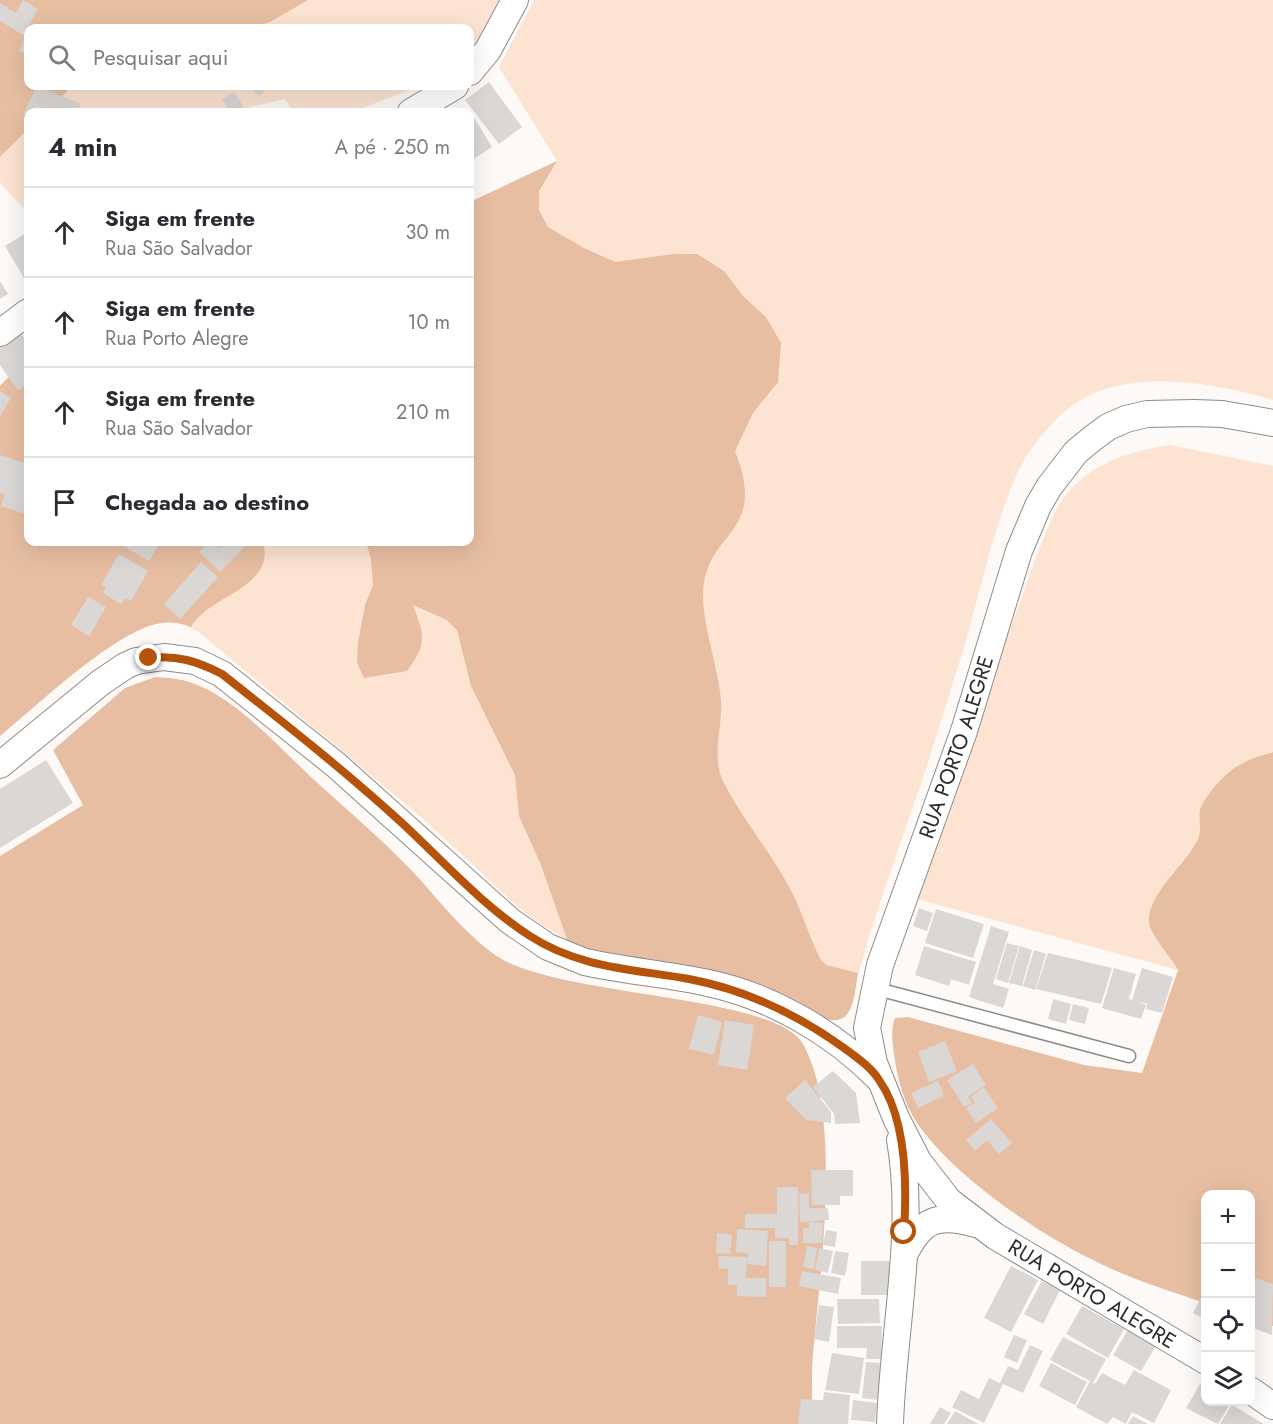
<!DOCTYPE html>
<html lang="pt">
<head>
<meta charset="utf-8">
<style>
  body { margin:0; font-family:Jost,sans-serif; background:#f7f7f7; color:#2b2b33 }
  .controls { position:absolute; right:18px; bottom:18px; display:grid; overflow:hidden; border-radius:12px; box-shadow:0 6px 24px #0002 }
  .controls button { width:54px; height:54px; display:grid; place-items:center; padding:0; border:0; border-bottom:2px solid #e1e1e2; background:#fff; color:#2b2b33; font:30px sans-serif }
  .stop { position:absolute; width:18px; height:18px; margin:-14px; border:4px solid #b45309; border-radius:50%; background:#fff }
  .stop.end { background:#b45309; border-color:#fff; box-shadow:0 2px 6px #0008 }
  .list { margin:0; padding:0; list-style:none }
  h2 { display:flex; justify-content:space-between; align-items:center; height:78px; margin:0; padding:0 24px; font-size:26px }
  h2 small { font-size:20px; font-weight:400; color:#7c7c81 }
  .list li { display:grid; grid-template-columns:39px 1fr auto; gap:18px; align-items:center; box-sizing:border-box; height:90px; padding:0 24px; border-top:2px solid #e1e1e2 }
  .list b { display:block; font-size:22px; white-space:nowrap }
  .list p { margin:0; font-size:20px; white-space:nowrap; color:#7c7c81 }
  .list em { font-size:20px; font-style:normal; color:#7c7c81 }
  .icon { flex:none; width:33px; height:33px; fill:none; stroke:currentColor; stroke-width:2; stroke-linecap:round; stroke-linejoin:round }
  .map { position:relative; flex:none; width:1273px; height:1424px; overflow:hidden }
  .search { position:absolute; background:#fff; box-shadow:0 6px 24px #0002; left:24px; top:24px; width:450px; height:66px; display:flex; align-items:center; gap:15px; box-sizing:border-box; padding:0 21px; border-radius:12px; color:#7c7c81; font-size:22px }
  .panel { position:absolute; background:#fff; box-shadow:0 6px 24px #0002; left:24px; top:108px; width:450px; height:438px; border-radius:12px }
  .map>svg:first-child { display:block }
  .green { fill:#fce3d2 }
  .forest { fill:#e7bea2 }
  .building { fill:#dbd7d5 }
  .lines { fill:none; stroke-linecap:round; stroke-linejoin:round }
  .lane-casing { stroke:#8f8c89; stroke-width:15 }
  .street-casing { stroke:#8f8c89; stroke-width:28 }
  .lane { stroke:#fff; stroke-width:12 }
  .street { stroke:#fff; stroke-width:26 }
  .route { stroke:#b45309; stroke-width:8 }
  .labels { text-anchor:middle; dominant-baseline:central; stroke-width:4.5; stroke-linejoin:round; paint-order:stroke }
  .street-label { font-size:21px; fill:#2d2c2b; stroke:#fff }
</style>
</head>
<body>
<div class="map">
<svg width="1273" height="1424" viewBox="0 0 1273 1424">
  <rect width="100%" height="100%" fill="#fdf9f7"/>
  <path class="green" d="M0,0H505L483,37L470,50V28H28V86H420L352,112H293L285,99L230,112H28L27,212L0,183Z
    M534,0H1273V400C1218,384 1140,369 1086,397C1059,411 1030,445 1017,474C989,537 978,607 956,673C941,721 927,768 910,815C888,880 864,943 850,1010L846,1017L828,1019L784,997L568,942L525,913L420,816L201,634C191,627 180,622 167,622C123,624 36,706 0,736V386L28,357V542H470V202L557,161L499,67Z
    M1170,445L1273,466V752L1264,754L1200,809L1201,832L1196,844L1170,876L1151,911L1152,933L1178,970L913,898L1038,552C1045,537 1050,520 1059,505C1083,466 1127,451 1170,445Z"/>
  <path class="forest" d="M0,0H308L270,22L251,28H28V86H73L45,112H28V129L0,157Z
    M557,161L539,191V210L548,227L584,248L615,262L674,254H697L724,271L744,297L766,317L781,343L778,382L753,413L735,451C769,536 706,529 703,592C702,624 718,666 721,700C723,726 711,756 723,781C741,817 769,850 788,885C802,909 808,936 821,960L826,965L858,973C855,988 855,1017 837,1020C819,1023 798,1001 782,996C711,975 637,968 568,942L541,865L519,816L515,775L471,686L457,630L447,620L413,605C424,635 428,643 407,671L364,678L357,663L358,643L365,605L373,585L371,559L366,542H470V202Z
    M14,371L28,378V542H263C276,588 209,595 191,627C177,621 161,621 146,627C99,646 40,703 0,736V386Z
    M155,677C170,678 185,679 200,686C242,705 278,746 312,778C346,809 382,839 414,873C440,901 467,937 500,958C563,997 775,995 803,1044C843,1115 820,1273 813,1354C811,1377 813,1401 812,1424H0V856L83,805L53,750L125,688Z
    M1273,752V1326L1251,1318L1250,1194H1206L1205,1303C1167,1290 1127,1278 1091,1259C1036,1232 959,1179 922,1130C908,1112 900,1089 896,1067C894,1051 889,1034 895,1018L908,1017L1084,1065L1142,1073L1178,970C1172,959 1150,934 1149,923C1146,896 1186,863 1197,841C1203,830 1198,821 1200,810C1203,799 1219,781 1228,773C1239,763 1258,756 1273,752Z"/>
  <path class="building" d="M23,0L38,9L23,35L0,21V3L16,13Z
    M27,33L28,34V55L19,51Z
    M489,82L522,127L499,144L465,100Z
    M37,86L81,104L77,112H28V116L24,113Z
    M248,86H269L259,96Z
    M234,92L247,112H230L222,100Z
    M470,111L492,147L470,161Z
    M28,232V285L5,246Z
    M0,281L8,294L0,299Z
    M20,332L28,343V383L18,391L0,365V346Z
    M0,391L11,398L0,416Z
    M0,455L28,464V515L1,506L5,494L0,493Z
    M125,542H160L149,561L123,546Z
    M179,542H199L197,547Z
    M210,542L219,548L225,542H249L220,572L199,552Z
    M119,554L148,571L131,601L125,598L121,604L103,593L106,588L101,585Z
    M201,562L218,577L180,619L164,604Z
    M88,597L106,607L89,636L71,625Z
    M46,760L73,803L0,848V789Z
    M919,908L933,913L927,931L913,926Z
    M936,909L984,924L973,958L925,943Z
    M991,926L1009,932L993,984L1009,989L1003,1008L969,997Z
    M1007,943L1019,946L1008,983L996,979Z
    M924,946L976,962L969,985L951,979L949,986L915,975Z
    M1020,946L1032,950L1022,986L1009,983Z
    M1034,950L1046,954L1035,990L1023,986Z
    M1048,953L1112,968L1101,1004L1036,989Z
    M1114,968L1136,974L1129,999L1132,1000L1142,968L1173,977L1162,1013L1146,1009L1147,1004L1136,1001L1146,1005L1141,1019L1102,1008Z
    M1053,999L1071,1004L1066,1024L1048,1019Z
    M1073,1004L1089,1008L1085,1024L1069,1020Z
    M698,1015L722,1022L714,1055L689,1049Z
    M725,1020L754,1025L747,1070L718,1065Z
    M945,1041L957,1071L929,1082L918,1052Z
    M973,1064L986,1085L968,1096L972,1103L964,1107L947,1080Z
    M833,1071L856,1093L860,1123L835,1124L834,1114L813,1087Z
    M805,1080L831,1112V1123L806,1120L785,1098Z
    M938,1081L944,1096L918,1108L911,1093Z
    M984,1087L998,1108L976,1123L966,1108L975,1103L971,1096Z
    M991,1119L1012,1143L999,1154L987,1140L975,1151L966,1140Z
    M811,1170H853V1196H840V1205H812Z
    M777,1187H798V1245H789V1238H775V1228H745V1214H777Z
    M809,1193V1208H828L829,1220L800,1222L799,1194Z
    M809,1222L823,1223L822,1243H803V1228H809Z
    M737,1229L768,1231L766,1266L747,1264L748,1253L736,1252Z
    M826,1230L837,1232L835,1247L823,1245Z
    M717,1233L732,1235L730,1254L716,1253Z
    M769,1241H786V1287H769Z
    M807,1246L817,1248L814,1269L803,1267Z
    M819,1248L833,1251L828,1273L815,1270Z
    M835,1251L849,1253L845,1276L831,1273Z
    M719,1256L747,1257L746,1278H766V1297L737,1296V1285H728V1269L718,1268Z
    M861,1261H890L889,1295H861Z
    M1011,1266L1038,1280L1011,1332L984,1318Z
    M802,1271L841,1278L838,1294L799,1286Z
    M1250,1276L1273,1284L1272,1335L1250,1327Z
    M1042,1281L1060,1290L1043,1324L1024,1314Z
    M1206,1289V1320L1193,1313Z
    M837,1299H879L880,1323L838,1324Z
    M819,1305L834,1307L829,1342L814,1339Z
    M1082,1306L1124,1329L1108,1358L1066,1334Z
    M837,1326H882L881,1359H866L867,1348H837Z
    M1129,1328L1157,1344L1141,1371L1113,1355Z
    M1014,1335L1027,1340L1017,1363L1004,1357Z
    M1063,1337L1106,1359L1093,1383L1095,1384L1102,1373L1125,1385L1134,1370L1171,1390L1154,1423L1132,1412L1126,1424L1113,1417L1107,1424L1076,1407L1090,1381L1050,1360Z
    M1030,1345L1043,1351L1023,1393L1003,1384L984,1423L952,1407L961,1390L979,1399L989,1378L1000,1383L1008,1366L1018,1370Z
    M832,1353L864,1358L859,1394L825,1390Z
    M866,1362L882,1363L877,1400L862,1398Z
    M1051,1363L1087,1382L1075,1405L1039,1386Z
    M1206,1374V1402H1231L1218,1424L1186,1408Z
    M824,1392L850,1395L848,1424H798L801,1399L823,1400Z
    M853,1400L877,1403L875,1422L851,1420Z
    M1232,1405L1264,1424H1220Z
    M940,1407L951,1413L944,1424H930Z
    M955,1411L978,1424H947Z
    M1133,1416L1148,1424H1128Z"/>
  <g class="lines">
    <g class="lane-casing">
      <path id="lane" d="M874,988L1129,1056"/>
    </g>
    <g class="street-casing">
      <g id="street">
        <path d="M470,72L488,50L515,0"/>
        <path d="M411,112L455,86"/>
        <path d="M0,333L28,312"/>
        <path d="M0,765L100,683L125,666L136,661L164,657L195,661L222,674L336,765L510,921L548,947L585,962C626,971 667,974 708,983C770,996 833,1032 878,1078"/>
        <path d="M904,1255C922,1219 937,1213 976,1224"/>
        <path id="s1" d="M1206,1361L995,1236L949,1201L918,1161L896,1118L874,1063L867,1028L880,965L964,731L1019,551L1038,506L1049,487L1076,452L1093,438L1108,427L1126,419L1147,414L1194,413L1222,414L1273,423"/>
        <path d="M1250,1390L1273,1406"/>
        <path d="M890,1424C893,1332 916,1230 900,1140"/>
      </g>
    </g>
    <use href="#lane" class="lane"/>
    <use href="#street" class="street"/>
  </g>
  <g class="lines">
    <path class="route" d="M149,658C177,655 197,661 222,674C283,722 344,770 402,823C443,861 482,905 530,936C579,968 633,969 689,979C747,990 797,1014 844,1048C856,1057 871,1067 879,1080C907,1119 907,1186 904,1232"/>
  </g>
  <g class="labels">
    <g class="street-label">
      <text stroke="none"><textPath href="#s1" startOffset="792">RUA PORTO ALEGRE</textPath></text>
      <text transform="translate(1092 1294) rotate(31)">RUA PORTO ALEGRE</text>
    </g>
  </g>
</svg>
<div class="controls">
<button>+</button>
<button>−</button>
<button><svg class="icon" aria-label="locate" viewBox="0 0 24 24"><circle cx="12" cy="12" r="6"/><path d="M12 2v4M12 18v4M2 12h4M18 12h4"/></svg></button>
<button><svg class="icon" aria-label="layers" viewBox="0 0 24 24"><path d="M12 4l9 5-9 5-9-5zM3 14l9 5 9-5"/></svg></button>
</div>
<div class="stop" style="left:904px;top:1232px"></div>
<div class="stop end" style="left:149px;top:658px"></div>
<div class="search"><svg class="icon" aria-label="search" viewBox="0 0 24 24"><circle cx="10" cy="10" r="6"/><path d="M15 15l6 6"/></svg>Pesquisar aqui</div>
<section class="panel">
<h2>4 min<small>A pé · 250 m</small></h2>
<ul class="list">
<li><svg class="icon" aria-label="ahead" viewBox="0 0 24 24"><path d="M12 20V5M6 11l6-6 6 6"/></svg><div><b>Siga em frente</b><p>Rua São Salvador</p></div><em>30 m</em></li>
<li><svg class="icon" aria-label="ahead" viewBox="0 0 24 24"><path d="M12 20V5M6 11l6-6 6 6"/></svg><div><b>Siga em frente</b><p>Rua Porto Alegre</p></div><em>10 m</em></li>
<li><svg class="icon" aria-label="ahead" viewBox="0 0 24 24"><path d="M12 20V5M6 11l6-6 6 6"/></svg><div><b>Siga em frente</b><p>Rua São Salvador</p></div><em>210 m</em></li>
<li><svg class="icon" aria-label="arrive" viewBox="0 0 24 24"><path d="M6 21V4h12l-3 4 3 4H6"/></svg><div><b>Chegada ao destino</b></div></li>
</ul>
</section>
</div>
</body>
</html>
